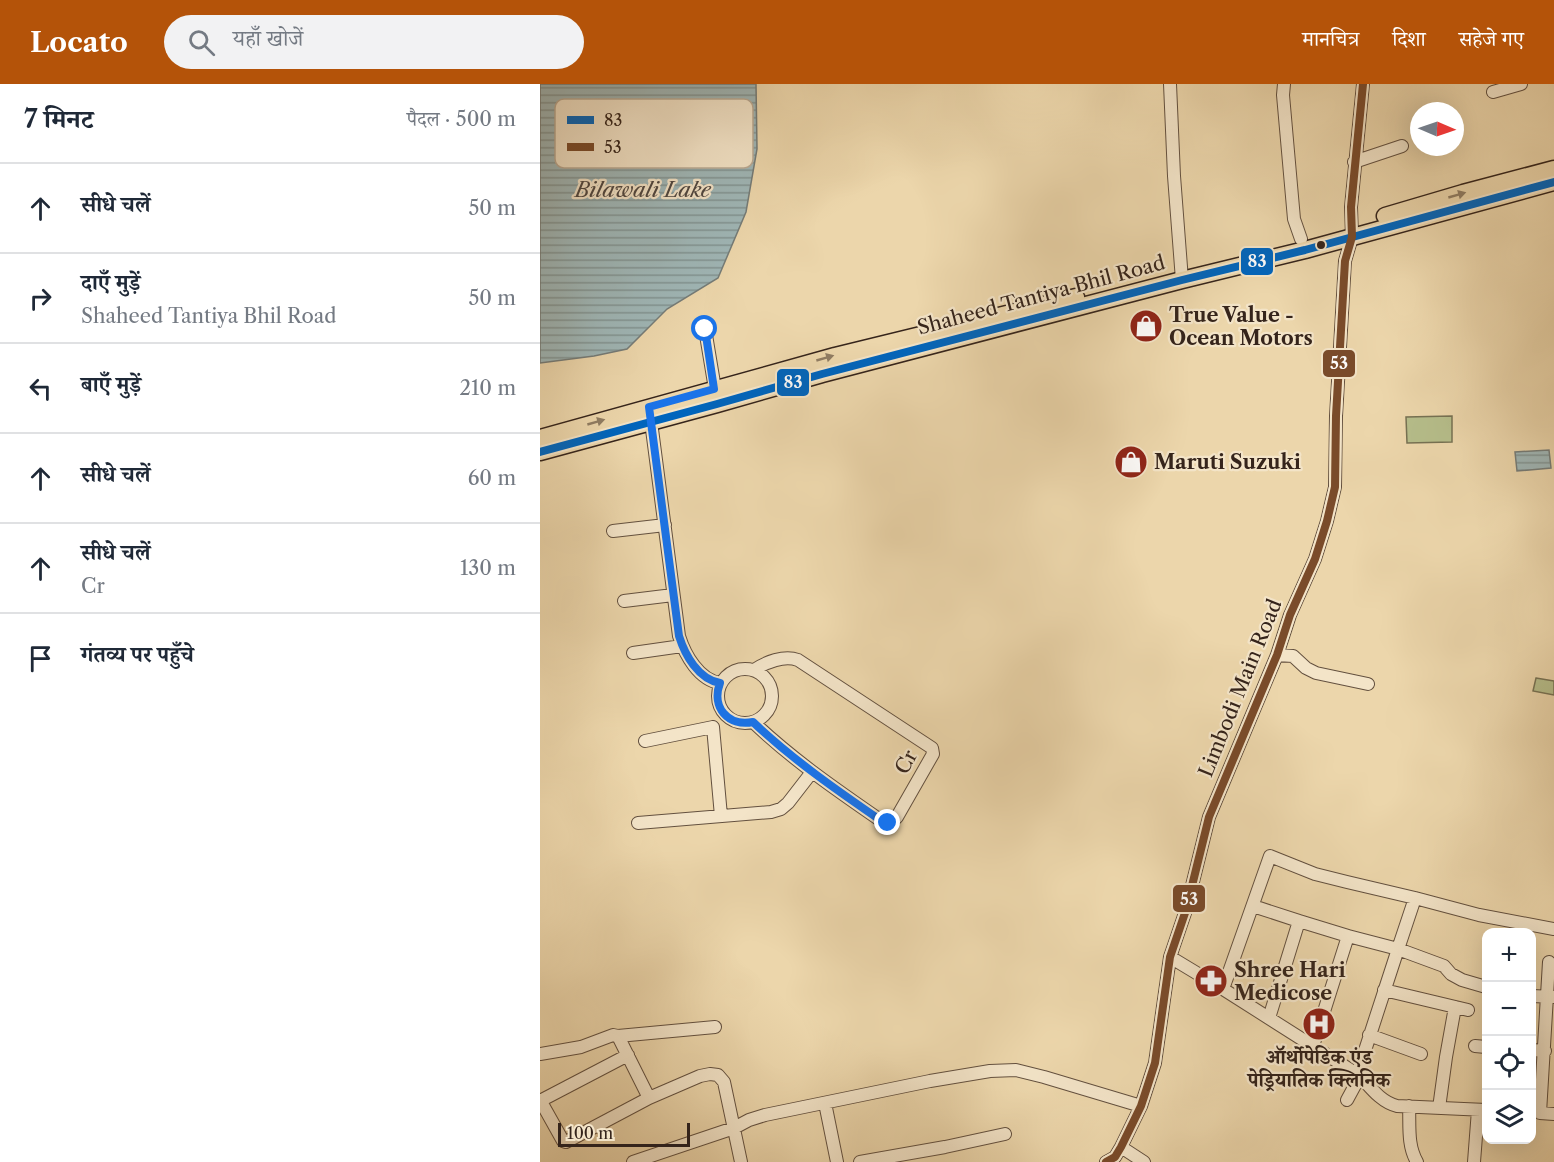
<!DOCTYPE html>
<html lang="hi">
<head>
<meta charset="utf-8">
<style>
  body { margin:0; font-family:"Libre Caslon Text","Noto Serif Devanagari",serif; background:#f2f2f3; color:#1f2937 }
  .controls { position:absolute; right:18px; bottom:18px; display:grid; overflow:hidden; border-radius:12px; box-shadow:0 6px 24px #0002 }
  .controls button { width:54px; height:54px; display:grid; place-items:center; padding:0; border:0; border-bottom:2px solid #e0e1e3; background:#fff; color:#1f2937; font:30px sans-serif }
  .compass { position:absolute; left:870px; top:18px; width:54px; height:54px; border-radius:50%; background:#fff; box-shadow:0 6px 24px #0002; rotate:92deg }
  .scale { position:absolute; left:18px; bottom:15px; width:132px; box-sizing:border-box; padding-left:6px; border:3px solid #35241b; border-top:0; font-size:16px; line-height:21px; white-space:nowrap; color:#35241b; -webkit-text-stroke:4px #f3e4c8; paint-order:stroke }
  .stop { position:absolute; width:18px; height:18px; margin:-14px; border:4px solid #1a73e8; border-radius:50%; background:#fff }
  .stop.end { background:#1a73e8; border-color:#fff; box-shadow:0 2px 6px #0008 }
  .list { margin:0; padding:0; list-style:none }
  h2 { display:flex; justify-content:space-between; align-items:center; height:78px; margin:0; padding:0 24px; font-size:26px }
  h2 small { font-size:20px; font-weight:400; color:#747a83 }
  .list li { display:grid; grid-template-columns:39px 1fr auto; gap:18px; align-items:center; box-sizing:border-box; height:90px; padding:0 24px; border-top:2px solid #e0e1e3 }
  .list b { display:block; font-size:22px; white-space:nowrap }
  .list p { margin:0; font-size:20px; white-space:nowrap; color:#747a83 }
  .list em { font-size:20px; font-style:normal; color:#747a83 }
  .icon { flex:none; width:33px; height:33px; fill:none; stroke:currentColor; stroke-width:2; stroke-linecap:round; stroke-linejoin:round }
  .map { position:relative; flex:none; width:1014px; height:1078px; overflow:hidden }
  header { display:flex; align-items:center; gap:36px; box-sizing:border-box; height:84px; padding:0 30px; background:#b45309; color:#fff }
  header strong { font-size:28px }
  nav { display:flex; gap:33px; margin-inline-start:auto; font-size:21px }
  .search { width:420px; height:54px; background:#f2f2f3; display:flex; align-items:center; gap:15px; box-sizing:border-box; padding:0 21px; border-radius:33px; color:#747a83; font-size:22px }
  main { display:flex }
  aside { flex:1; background:#fff }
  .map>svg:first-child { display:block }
  .green { fill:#b6be8b; stroke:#767153; stroke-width:1.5 }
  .water { fill:url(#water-rules); stroke:#757c78; stroke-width:1.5 }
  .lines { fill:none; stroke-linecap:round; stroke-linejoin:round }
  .minor-casing { stroke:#63503f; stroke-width:14 }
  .major-casing { stroke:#35241b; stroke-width:19 }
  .minor { stroke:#f3e4c8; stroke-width:12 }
  .major { stroke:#ecd6ab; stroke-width:16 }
  .bus-1-casing { stroke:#f3e4c8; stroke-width:12 }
  .bus-2-casing { stroke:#f3e4c8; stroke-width:12 }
  .bus-1 { stroke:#0065bd; stroke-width:8 }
  .bus-2 { stroke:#7a4b2a; stroke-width:8 }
  .oneway { fill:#907d63 }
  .route { stroke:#1a73e8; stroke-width:8 }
  .bus-dot { fill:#35241b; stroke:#f3e4c8; stroke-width:2 }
  .labels { text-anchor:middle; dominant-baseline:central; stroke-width:4.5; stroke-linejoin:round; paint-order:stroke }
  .street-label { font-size:20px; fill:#35241b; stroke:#f3e4c8 }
  .poi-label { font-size:20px; font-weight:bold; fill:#35241b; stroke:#f3e4c8; text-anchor:start }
  .water-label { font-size:21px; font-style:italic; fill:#504842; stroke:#f3e4c8 }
  .key { fill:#f3e4c8; stroke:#baaa94; stroke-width:1.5 }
  .key-label { font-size:16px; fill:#35241b }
  .line-badge { stroke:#f3e4c8; stroke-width:2 }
  .badge-label { font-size:16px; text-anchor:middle; font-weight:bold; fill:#fff }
</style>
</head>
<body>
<header>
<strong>Locato</strong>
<div class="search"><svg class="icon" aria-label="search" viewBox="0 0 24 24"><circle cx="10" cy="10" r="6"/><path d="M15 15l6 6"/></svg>यहाँ खोजें</div>
<nav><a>मानचित्र</a><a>दिशा</a><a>सहेजे गए</a></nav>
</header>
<main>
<aside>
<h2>7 मिनट<small>पैदल · 500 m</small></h2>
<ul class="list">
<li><svg class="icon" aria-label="ahead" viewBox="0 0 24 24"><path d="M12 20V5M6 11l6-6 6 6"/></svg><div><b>सीधे चलें</b></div><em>50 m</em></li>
<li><svg class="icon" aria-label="right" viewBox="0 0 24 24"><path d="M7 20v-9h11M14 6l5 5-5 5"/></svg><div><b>दाएँ मुड़ें</b><p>Shaheed Tantiya Bhil Road</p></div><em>50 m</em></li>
<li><svg class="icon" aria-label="left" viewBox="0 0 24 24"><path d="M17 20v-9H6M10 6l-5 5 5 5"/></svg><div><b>बाएँ मुड़ें</b></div><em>210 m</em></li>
<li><svg class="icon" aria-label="ahead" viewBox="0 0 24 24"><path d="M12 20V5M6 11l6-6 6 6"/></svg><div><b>सीधे चलें</b></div><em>60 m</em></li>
<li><svg class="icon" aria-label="ahead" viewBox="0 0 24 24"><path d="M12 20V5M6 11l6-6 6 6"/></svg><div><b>सीधे चलें</b><p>Cr</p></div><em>130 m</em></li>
<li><svg class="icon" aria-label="arrive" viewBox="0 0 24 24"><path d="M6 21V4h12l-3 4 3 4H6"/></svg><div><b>गंतव्य पर पहुँचे</b></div></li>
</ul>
</aside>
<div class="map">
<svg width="1014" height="1078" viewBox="0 0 1014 1078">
  <defs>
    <pattern id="water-rules" width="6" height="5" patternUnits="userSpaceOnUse" patternTransform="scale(1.5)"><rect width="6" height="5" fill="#9fb6b6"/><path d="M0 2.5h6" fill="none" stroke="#829493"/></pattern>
  </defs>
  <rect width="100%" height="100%" fill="#ecd6ab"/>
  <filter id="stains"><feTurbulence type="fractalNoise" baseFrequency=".00333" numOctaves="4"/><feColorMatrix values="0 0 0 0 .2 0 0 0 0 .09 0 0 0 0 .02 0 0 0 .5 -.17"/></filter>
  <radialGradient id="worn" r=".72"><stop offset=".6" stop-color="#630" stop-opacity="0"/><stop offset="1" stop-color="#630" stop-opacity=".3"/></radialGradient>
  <path class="green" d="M912,332V358L867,359L866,333Z
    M996,594L1014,597V611L993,607Z"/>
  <path class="water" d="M0,0H216L217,65L206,128L178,194L127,225L87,265L54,272L0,279Z
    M1009,366L1011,384L977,387L975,368Z"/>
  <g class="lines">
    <g class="minor-casing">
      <path id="minor" d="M630,0L634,92L642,196
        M744,0L743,11L754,135L761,155
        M953,8L981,0
        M814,78L862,62
        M165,245L175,305
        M110,330L139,552C145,571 159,596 180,599
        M73,447L125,441
        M84,517L133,511
        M93,569L142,562
        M737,571L753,572L766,584L776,589L828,600
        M178 612a27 27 0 1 1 54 0a27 27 0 1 1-54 0Z
        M213,638C253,676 298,707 343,738C350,740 352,737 357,733L393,670L392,664L258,576C244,571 226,578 214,586
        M173,643L181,732
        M105,657L173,643
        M98,739L231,728L241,725L248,719L272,688
        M875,814L858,865L904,882L911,890L922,896L946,903
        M713,822L759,837L729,934
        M759,837L808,852L773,962
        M808,852L858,865L817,991
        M630,873L683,905L820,992
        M1009,878L1000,1029L1014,1030
        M683,905L730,772L775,790L807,798L875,814L939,831L1014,845
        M844,906L928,926
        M992,912L1014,913
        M829,951L881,970
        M78,952L175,943
        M935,962L946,963
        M992,966L1005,967
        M0,970L41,963L73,951L78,952L109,1014
        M0,1016L23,1057L26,1058L109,1014L160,992L170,990L178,991L184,998L201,1078
        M807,1016L820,992C831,1004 841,1018 857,1022L946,1026
        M0,1017L88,971
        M285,1019L297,1078
        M869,1022C870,1041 867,1061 877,1078
        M899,1024L906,973L915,923
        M581,1063L604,1078
        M93,1078L194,1044L209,1036L225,1031L390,997L450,987L476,986L504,993L601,1022
        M320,1078L405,1063L465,1050
        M566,1078L575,1073L581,1063L601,1022L615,979L630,873L646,826L669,733L737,571L750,531L775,475L787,437L795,403L796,332L805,177L812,153L811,123L823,0
        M934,1078L938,1026"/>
    </g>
    <g class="major-casing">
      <path id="major" d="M845,132L923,109L1014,85
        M0,354L295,272L536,213
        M0,368L177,320L282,290L642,196L765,166L1014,98"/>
    </g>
    <use href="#minor" class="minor"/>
    <use href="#major" class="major"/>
    <g class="bus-1-casing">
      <path id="bus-1" d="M0,368L177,320L282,290L642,196L765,166L1014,98"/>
    </g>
    <g class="bus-2-casing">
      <path id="bus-2" d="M566,1078L575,1073L581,1063L601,1022L615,979L630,873L646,826L669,733L737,571L750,531L775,475L787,437L795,403L796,332L805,177L812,153L811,123L823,0"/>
    </g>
    <use href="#bus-1" class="bus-1"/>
    <use href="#bus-2" class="bus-2"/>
  </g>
  <defs><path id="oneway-solid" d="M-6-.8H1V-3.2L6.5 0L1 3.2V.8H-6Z" transform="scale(1.5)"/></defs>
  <g class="oneway">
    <use href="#oneway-solid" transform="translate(917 111) rotate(-16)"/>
    <use href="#oneway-solid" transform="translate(285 274) rotate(-16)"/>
    <use href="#oneway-solid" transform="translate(56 338) rotate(-16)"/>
  </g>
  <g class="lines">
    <path class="route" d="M165,245L174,305L109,323L139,552C145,571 158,595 180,599C171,623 188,643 213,638C253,676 298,707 343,738L348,739"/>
  </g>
  <defs>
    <g id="shop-disc" transform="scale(1.725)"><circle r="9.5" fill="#8f2418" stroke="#f3e4c8"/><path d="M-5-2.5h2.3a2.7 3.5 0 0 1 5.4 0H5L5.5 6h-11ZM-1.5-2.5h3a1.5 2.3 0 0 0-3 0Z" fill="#fff"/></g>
    <g id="pharmacy-disc" transform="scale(1.725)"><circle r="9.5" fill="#8f2418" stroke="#f3e4c8"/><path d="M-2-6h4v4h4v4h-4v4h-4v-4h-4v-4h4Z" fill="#fff"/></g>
    <g id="hospital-disc" transform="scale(1.725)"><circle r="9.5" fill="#8f2418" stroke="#f3e4c8"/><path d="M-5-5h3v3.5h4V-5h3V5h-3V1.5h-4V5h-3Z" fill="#fff"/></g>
  </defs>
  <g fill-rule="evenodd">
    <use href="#shop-disc" x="606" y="242"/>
    <use href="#shop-disc" x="591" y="378"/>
    <use href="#pharmacy-disc" x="671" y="897"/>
    <use href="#hospital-disc" x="779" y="940"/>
  </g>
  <circle class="bus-dot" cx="781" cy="161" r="5"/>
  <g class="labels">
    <g class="street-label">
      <text transform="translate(501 211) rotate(-15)">Shaheed Tantiya Bhil Road</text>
      <text transform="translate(700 604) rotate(-68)">Limbodi Main Road</text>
      <text transform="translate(366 678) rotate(-62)">Cr</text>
    </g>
    <g class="poi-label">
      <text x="629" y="231">True Value -<tspan x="629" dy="23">Ocean Motors</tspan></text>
      <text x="614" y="378">Maruti Suzuki</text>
      <text x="694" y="886">Shree Hari<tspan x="694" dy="23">Medicose</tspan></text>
      <text x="779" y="973" text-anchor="middle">ऑर्थोपेडिक एंड<tspan x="779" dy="23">पेड्रियातिक क्लिनिक</tspan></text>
    </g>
    <g class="water-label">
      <text x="103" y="105">Bilawali Lake</text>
    </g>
  </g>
  <rect x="15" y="15" width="198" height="69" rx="9" class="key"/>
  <rect x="27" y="32" width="27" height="8" fill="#0065bd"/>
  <rect x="27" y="59" width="27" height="8" fill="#7a4b2a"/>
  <g class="key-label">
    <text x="64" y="42">83</text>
    <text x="64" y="69">53</text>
  </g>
  <g class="line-badge">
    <rect x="700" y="163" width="34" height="29" rx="6" fill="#0065bd"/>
    <rect x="782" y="265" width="34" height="29" rx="6" fill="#7a4b2a"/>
    <rect x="236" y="284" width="34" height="29" rx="6" fill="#0065bd"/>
    <rect x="632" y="800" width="34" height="29" rx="6" fill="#7a4b2a"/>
  </g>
  <g class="badge-label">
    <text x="717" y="183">83</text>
    <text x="799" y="285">53</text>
    <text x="253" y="304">83</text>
    <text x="649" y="821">53</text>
  </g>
  <rect width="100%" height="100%" filter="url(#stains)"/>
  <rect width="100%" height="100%" fill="url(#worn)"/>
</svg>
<div class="controls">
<button>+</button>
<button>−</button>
<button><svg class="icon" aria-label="locate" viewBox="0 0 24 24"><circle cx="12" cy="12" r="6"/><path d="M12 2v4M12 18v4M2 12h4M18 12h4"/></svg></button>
<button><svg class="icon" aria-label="layers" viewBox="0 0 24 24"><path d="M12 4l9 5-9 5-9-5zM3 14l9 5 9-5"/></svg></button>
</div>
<svg class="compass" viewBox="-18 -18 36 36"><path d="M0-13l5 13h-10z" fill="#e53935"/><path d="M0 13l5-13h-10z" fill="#747a83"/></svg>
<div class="scale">100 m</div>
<div class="stop" style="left:165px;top:245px"></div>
<div class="stop end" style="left:348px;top:739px"></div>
</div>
</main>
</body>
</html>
